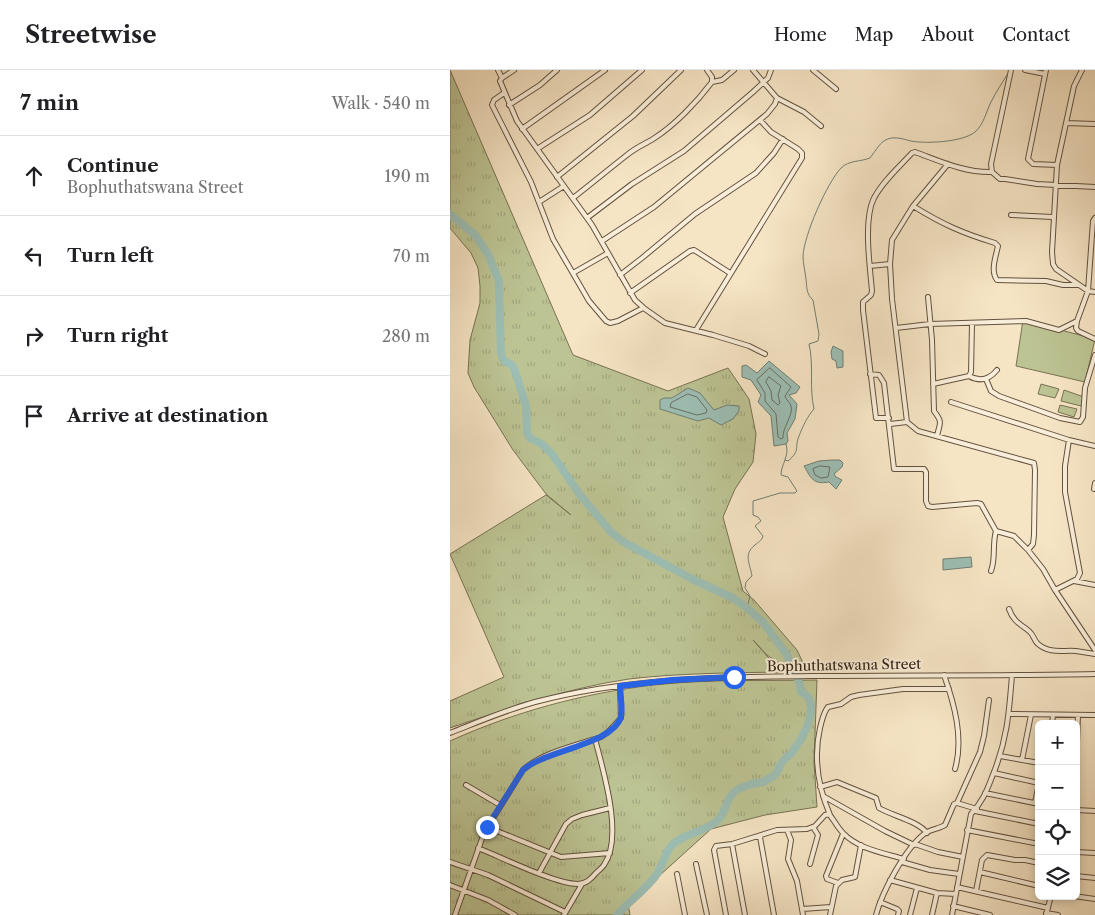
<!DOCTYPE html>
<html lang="en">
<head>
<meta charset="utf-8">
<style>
  body { margin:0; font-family:"Libre Caslon Text",serif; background:#f2f2f2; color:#202124 }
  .controls { position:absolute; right:15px; bottom:15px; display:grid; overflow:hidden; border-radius:8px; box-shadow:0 2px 8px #0003 }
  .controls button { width:45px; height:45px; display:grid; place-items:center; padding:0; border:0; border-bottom:1px solid #e0e0e0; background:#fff; color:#202124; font:25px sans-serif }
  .stop { position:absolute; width:15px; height:15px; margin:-11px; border:4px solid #2563eb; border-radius:50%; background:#fff }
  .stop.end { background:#2563eb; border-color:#fff; box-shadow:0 1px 5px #0008 }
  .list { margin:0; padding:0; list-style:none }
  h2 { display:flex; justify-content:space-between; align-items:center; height:65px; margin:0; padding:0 20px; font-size:21px }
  h2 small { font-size:16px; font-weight:400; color:#757577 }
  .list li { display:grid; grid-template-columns:32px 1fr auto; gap:15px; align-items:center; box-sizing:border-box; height:80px; padding:0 20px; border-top:1px solid #e0e0e0 }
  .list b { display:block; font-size:19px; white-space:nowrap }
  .list p { margin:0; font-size:16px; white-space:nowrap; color:#757577 }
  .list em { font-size:16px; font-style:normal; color:#757577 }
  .icon { flex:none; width:28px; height:28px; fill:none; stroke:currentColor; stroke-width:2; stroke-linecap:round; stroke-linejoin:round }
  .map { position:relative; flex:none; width:645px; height:845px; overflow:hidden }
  header { display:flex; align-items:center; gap:30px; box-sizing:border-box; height:70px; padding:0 25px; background:#fff; border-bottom:1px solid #e0e0e0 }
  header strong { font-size:24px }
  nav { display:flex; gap:28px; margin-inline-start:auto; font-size:18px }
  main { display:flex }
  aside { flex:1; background:#fff }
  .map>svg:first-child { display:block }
  .grass { fill:url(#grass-tufts); stroke:#787253 }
  .garden { fill:#bdc494; stroke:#787253 }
  .water { fill:#9dbfb5; stroke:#727f74 }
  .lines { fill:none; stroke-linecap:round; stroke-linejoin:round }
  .shore { stroke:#687064; stroke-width:1 }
  .stream { stroke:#727f74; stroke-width:1 }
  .river { stroke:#9dbfb5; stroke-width:8 }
  .street-casing { stroke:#63513f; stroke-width:6 }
  .street { stroke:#f9eed9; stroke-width:4 }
  .route { stroke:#2563eb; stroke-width:6 }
  .labels { text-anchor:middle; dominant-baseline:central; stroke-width:4; stroke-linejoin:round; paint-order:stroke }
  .street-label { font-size:14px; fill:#322012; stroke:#f9eed9 }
</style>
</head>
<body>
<header>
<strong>Streetwise</strong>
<nav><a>Home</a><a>Map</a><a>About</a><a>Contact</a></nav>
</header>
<main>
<aside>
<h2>7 min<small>Walk · 540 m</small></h2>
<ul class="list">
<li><svg class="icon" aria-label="ahead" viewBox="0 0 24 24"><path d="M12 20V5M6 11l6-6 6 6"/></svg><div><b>Continue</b><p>Bophuthatswana Street</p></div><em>190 m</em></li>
<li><svg class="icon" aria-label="left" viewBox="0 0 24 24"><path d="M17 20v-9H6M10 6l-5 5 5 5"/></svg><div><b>Turn left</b></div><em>70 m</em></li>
<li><svg class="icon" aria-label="right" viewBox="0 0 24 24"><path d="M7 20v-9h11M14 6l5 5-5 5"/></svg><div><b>Turn right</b></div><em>280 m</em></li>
<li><svg class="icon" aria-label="arrive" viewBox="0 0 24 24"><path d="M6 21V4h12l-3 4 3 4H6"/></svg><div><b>Arrive at destination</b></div></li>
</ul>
</aside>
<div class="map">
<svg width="645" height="845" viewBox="0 0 645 845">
  <defs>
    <pattern id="grass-tufts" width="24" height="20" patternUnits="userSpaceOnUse" patternTransform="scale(1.25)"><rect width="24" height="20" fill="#bdc494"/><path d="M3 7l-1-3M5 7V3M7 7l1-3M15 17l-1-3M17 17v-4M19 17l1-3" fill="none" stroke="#a3a87f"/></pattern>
  </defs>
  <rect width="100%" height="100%" fill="#f6e5c5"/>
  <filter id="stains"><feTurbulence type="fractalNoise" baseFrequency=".004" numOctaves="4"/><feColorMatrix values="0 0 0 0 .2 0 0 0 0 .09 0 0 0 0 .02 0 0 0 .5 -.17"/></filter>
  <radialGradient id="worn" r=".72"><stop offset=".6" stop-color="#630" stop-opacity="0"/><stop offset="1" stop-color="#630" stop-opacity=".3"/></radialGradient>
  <path class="grass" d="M0,0L123,285L218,321L278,298L299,329L306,364L303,392L285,419L273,447L293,521L304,530L347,580L355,597L336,598L317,585L303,570L331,602C280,603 230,603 179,609C118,618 59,638 0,658V631L54,607L0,484L96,425L121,445L96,424L63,380L24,317L18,303L20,270L30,233V216L28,198L21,183L0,158Z
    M367,610L364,692L367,737L315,745L261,759L178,834L180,845H0V671C64,642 134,623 204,615C258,609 313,611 367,610Z"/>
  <path class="garden" d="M573,250L645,269L635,312L566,296Z
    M591,314L609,319L605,328L588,324Z
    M614,320L634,327L631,336L611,331Z
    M610,335L627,339L624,347L608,342Z"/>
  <path class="water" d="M383,276L393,281V297L387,298L386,291L382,289L381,282Z
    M319,291L350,317L346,323L339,325L347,334L345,349L337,363L338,371L336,374L324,376L321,346L308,332L311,325L301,310L292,307V296L296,295L307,303Z
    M238,318L250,323L264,340L277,335L289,336V341L283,349L271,355L259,348L248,351L210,339V330L214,328H222Z
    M382,390H390L393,393L392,397L384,404L386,407L392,410L386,419L379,412C363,415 361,408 354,396L369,391Z
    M521,487L522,497L493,500V489Z"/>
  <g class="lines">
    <path class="shore" d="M320,298L341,317L335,326C336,330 340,332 341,336C344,344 332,358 333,368L331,369L328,367L326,344L315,331V323L307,310Z
      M319,307L331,316L328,325L330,333L328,335L322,330L321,321L316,312Z
      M238,324L247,327L257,340L256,343L247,345L220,337L221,333Z
      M370,396L380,397L378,407L371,408L365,405L363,399Z"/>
    <path class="stream" d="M335,390L338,391C351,380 344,378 349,366C353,356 357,347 364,339C359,317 364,295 359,274L368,271L369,264L363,230C356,224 357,217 356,209C355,201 353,193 353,186C354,165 377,113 391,98C399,90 410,92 420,88C423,84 430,73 434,71C442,65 453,69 461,71C476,74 513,72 525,62C534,54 536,42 541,32C546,22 552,13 557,5
      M297,538L300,526L295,518L296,512L302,506C300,494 293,484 305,475C309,471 311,472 313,466L305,456L311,451L308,447L303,445V431L330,423H345L347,421L338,407L331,405C331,394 340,386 336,374"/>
    <path class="river" d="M0,144L25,165L38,184L49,211L51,284L54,291L62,295L65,301L76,336L77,363L80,368L92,374L102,384L130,425L161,462L172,471L242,509L283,528L297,538L313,552L337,585L349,612L351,622C373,632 353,668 343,681C340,686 335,688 332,692C329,697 328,702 324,706C320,709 317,708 314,712C303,713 286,717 280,727C275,735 275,744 267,751C254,762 236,763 223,774C215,781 213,795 207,804C196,820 179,831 167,845"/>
    <g class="street-casing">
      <path id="street" d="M48,0L52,8
        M64,0L52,8L50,11L67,51L142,155L185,230L195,239L215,253L263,265L299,276L315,284
        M363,0L386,19
        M575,0L595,4
        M596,0L578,89L583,94L607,95
        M632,0L624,16L607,95L602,182L603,194L606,199L638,221L645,222
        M262,12L272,10L284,0
        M54,23L44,30L42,35L81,112L103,169L139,231L156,251L160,253L168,251L193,238
        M327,28L354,42L371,56
        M59,35L90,15L107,0
        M616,53L645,54
        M72,59L155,0
        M87,79L140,45L192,0
        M498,94L463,136L442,170L440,194L442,229L457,352L468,361L584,393L585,400L584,465L583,474L578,480
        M542,102L541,94L561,0
        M107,107L183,46L231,0
        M123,128C141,114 159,99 177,85C185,78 195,74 203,69C224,56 247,32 262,12V7L257,0
        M89,132L114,116
        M463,136C492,154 512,163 545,173L548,176C546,186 540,201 547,210L596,211L613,215H628
        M561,145L603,147
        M137,148L182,114L234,81L303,22L318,8L321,0
        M645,148L643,151L638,221L627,251L626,258L628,261L645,269
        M152,171L204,137L317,44L325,34L327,28L303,0
        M420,196L440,194
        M123,203L158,183
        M170,205L192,188L245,144L306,103L324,83L333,69
        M180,223L240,181L244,180L280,203
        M478,227L482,270L484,341C493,353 490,352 487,366
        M446,258L480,254L576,251L609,260L627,251
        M246,260L352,88V83L348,79L321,62L310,50
        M420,304L429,305L434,313L444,399H474L476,402V431L478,436L482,437L527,433L531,434L546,461L564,466L578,480L593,499L605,520L645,580
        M519,306C530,312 539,310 547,300
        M536,309L541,321L549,326L610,348L630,352L633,347L635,318L645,285
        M483,314L519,306L521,302L522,254
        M501,332L619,370L645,376
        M439,348H426L413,240V232L421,225L422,221C420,197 413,150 424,128C433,111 449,97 462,83L465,82C490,91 515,103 542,102L550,109H555L587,114L645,117
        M440,354L457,352
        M644,419L645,413
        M541,501C546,488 542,474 546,461
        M624,511L645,515
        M605,520L627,509L630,503L615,422V396L619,370
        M559,539C563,551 570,554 579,561C584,565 584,571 588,574C600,584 612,580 626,581C632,582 639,583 645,584
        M494,605C504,633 514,668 505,699
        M559,644L645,645
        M602,654L603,645
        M0,663C28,652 56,640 85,632C179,607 277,607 373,606C464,605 554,606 645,604
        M550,686L589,693
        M572,690L581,645
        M626,700L628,645
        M544,703L589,713
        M16,715L50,735
        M370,717L387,712L426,728L429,738C443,746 468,751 477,763
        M535,723L589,734
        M373,726L435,761L464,775
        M507,733L530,682L534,666L539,630
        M585,733L589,713
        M626,740L645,741
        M525,741L589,754
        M380,745C368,717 363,689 370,658C372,651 373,643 378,637L391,634L401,627L409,625L453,619H499
        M37,757L111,787L160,783
        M337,760L341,770L338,789L347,811L353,845
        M517,760L589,774
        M310,767L324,845
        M282,774L295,845
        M465,774L488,782L513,787
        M28,778C51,787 105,814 128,814C136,814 141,809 146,803C149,800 152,798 154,795C174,767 153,700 145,669
        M626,782L645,783
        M0,792L38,805L115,842
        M452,792L480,800L509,804
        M246,794L257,845
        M360,794L368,765L363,757
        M530,802L589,816
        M89,803L116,754L122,749L132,745L160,738
        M227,804L235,845
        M626,806L645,808
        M440,810L487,823L506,824
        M388,813L377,809L376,806L393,764
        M0,815L38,830L65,845
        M507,817L598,838
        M526,821L532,790L537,785L565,790H575L589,793
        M624,826L645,829
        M430,832L447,839L449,841L448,845
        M503,836L540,845
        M352,839L381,837
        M596,843L608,845
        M5,845L34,763L73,700C91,683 127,675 151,667L158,662L171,648L170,616
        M114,845L132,814
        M276,845L264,780L266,776L282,774L327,760L357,759L365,756L375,745L379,744C384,750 387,757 393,763C408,779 434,783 454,789
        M380,845L386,816L392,810L405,807L411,775
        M426,845C432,822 455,779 474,764C480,759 489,759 495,755L504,734L507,733L527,739
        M460,845L467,818
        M482,845L487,823
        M502,845L521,744C532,732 536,723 542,707C557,671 559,644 562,605
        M596,845L601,826"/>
    </g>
    <use href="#street" class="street"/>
  </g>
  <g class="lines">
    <path class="route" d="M37,757L73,700C95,680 162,675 171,647C173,638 170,625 170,616L222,610L284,607"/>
  </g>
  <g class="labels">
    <g class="street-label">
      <text transform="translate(394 595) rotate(-1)">Bophuthatswana Street</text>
    </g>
  </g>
  <rect width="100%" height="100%" filter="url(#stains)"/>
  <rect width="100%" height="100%" fill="url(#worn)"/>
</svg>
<div class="controls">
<button>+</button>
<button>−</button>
<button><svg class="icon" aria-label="locate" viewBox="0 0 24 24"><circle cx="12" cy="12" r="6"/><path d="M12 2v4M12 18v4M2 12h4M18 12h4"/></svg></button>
<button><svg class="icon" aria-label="layers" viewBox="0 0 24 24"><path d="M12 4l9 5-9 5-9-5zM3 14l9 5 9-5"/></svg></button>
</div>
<div class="stop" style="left:284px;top:607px"></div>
<div class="stop end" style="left:37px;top:757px"></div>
</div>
</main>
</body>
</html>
